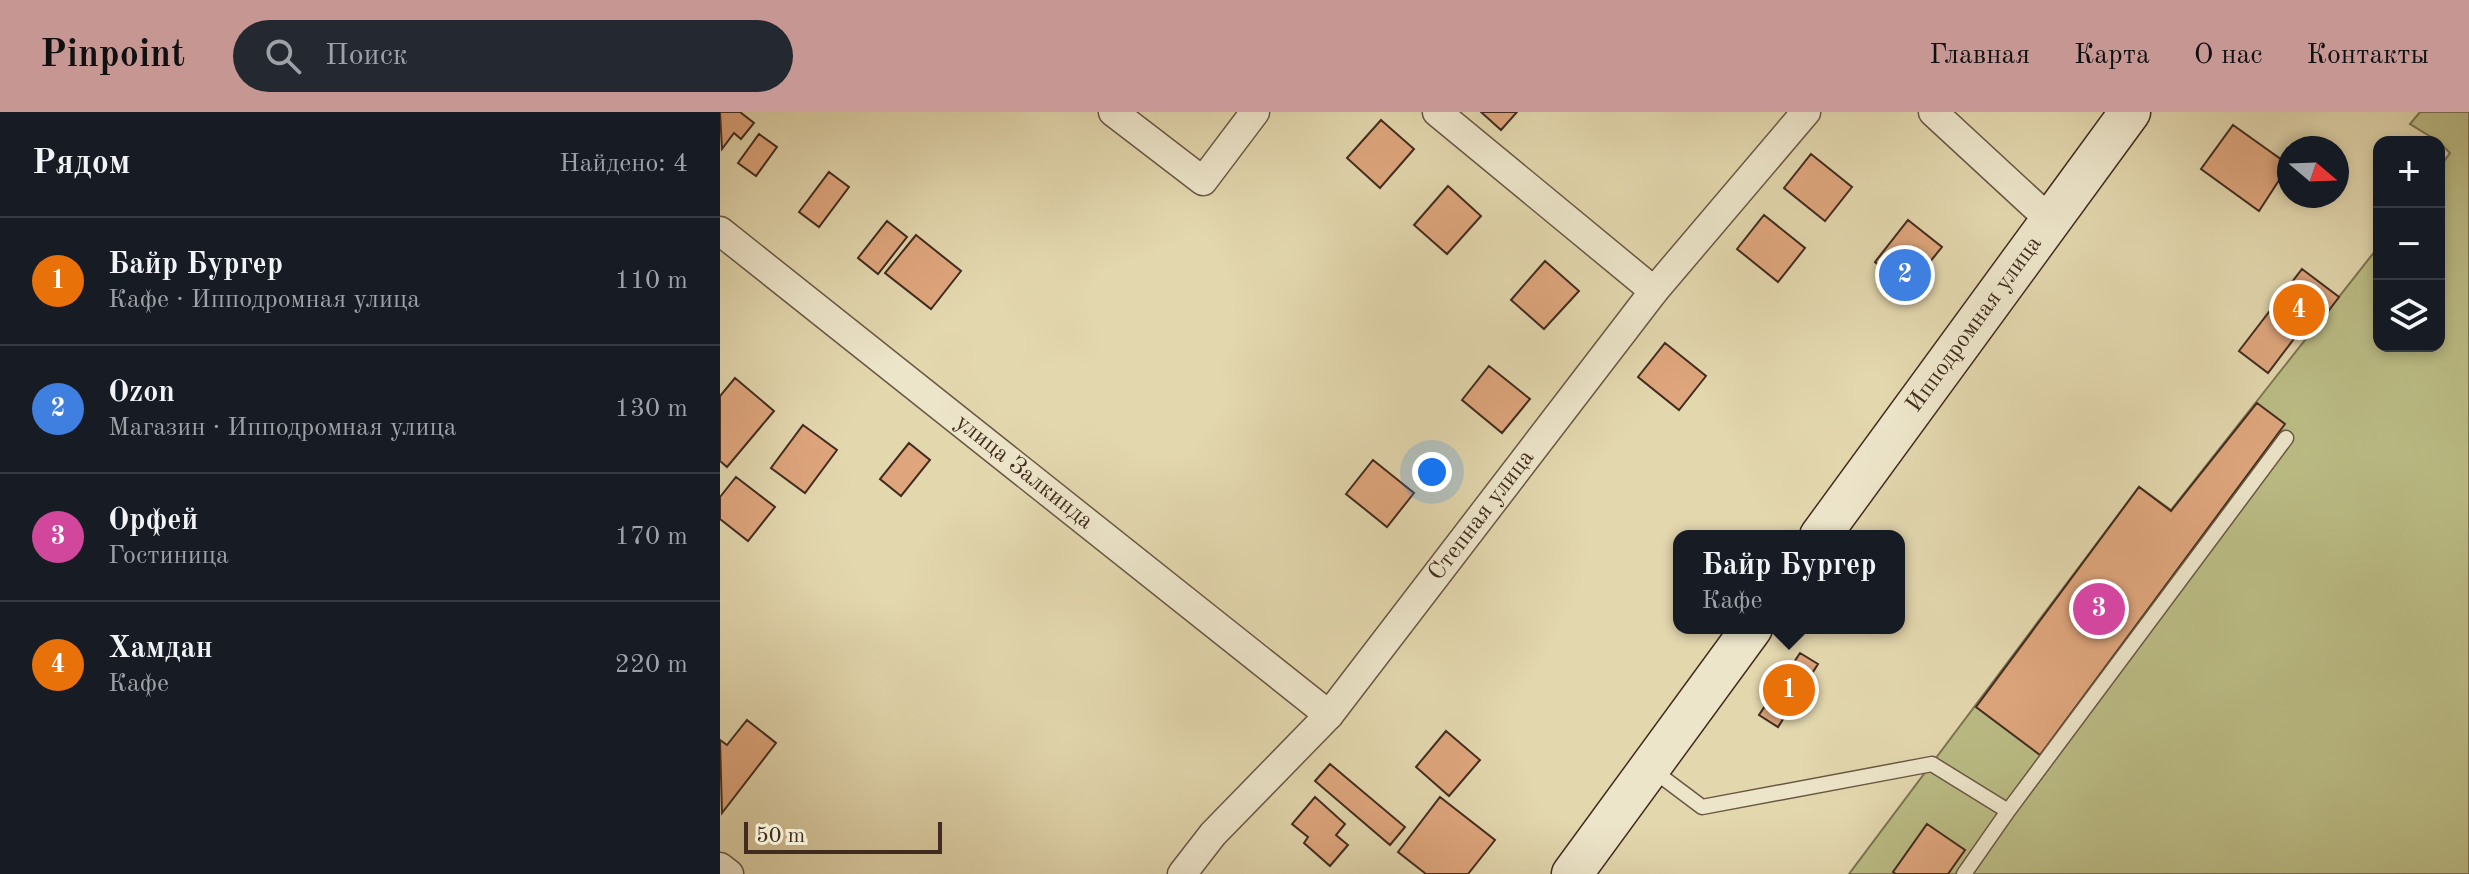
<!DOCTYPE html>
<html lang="ru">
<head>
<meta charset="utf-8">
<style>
  body { margin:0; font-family:"Old Standard TT",serif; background:#242831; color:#f1f3f6 }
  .controls { position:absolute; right:24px; top:24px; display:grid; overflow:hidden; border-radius:16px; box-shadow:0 4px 12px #0003 }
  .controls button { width:72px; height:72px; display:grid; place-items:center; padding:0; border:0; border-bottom:2px solid #363941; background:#171b24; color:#f1f3f6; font:40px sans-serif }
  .compass { position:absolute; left:1557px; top:24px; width:72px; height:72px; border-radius:50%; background:#171b24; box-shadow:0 4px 12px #0003; rotate:109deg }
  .scale { position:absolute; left:24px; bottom:20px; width:198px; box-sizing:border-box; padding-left:8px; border:4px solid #422c1f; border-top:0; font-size:22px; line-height:28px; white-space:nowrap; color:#422c1f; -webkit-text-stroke:6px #ede5ca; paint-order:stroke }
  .you { position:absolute; left:712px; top:360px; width:28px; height:28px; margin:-20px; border:6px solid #fff; border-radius:50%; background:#1a73e8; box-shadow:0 0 0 12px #1a73e833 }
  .badge { display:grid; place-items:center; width:52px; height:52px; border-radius:50%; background:#c59692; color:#fff; font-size:26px; font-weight:700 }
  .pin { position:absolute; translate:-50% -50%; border:4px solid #fff; box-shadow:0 2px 8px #0006 }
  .popup { position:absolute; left:953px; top:418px; width:232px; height:104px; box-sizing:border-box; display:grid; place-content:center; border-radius:16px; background:#171b24; filter:drop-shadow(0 2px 6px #0005); font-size:26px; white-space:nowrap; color:#9ea1a6 }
  .popup b { font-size:30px; color:#f1f3f6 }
  .popup::after { content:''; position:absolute; left:50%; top:100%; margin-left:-16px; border:16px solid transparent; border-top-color:#171b24 }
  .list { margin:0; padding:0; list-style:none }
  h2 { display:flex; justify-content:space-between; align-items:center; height:104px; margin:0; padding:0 32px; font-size:34px }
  h2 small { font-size:26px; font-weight:400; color:#9ea1a6 }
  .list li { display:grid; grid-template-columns:52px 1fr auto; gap:24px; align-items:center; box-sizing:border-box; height:128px; padding:0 32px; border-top:2px solid #363941 }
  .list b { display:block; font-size:30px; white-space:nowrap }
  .list p { margin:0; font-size:26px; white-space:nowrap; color:#9ea1a6 }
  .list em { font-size:26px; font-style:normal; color:#9ea1a6 }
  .icon { flex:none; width:44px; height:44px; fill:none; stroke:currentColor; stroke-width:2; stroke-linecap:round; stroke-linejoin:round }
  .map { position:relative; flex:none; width:1749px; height:762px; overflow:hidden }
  header { display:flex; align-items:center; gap:48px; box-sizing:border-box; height:112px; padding:0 40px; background:#c59692; color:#111 }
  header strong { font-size:38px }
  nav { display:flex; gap:44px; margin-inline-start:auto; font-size:28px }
  .search { width:560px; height:72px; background:#242831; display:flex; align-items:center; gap:20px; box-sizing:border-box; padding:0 28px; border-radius:44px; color:#9ea1a6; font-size:30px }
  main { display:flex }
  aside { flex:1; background:#171b24 }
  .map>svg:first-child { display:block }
  .green { fill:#bbbc85; stroke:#7e7452; stroke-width:2 }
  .building { fill:#dfa67d; stroke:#422c1f; stroke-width:2 }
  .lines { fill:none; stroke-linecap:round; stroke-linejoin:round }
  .lane-casing { stroke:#6a5743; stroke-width:17 }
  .street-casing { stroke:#6a5743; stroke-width:31 }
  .secondary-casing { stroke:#422c1f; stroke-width:43 }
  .lane { stroke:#ede5ca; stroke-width:14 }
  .street { stroke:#ede5ca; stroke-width:28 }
  .secondary { stroke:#ede5ca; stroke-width:40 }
  .labels { text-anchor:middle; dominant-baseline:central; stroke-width:6; stroke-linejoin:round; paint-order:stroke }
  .street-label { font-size:24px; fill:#422c1f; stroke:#ede5ca }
</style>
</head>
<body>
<header>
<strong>Pinpoint</strong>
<div class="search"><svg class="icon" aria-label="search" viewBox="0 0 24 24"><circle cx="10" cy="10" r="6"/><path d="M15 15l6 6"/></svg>Поиск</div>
<nav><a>Главная</a><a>Карта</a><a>О нас</a><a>Контакты</a></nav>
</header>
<main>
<aside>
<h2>Рядом<small>Найдено: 4</small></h2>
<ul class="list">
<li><span class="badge" style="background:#e8710a">1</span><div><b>Байр Бургер</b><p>Кафе · Ипподромная улица</p></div><em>110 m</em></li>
<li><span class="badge" style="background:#3f7fe0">2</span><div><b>Ozon</b><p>Магазин · Ипподромная улица</p></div><em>130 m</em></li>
<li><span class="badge" style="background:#d1479c">3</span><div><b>Орфей</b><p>Гостиница</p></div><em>170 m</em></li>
<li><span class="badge" style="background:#e8710a">4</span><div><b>Хамдан</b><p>Кафе</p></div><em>220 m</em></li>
</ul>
</aside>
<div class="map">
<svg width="1749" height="762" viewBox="0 0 1749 762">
  <rect width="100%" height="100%" fill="#e3d7ae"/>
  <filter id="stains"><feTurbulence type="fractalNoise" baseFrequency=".0025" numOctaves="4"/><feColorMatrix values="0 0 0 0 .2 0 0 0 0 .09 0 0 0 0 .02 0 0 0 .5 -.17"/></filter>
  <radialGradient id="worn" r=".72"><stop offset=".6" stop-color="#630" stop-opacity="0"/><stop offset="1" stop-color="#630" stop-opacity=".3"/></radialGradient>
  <path class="green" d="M1700,0H1749V762H1129L1419,375L1451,398L1659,134V234H1719V56L1730,41L1719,30L1690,12Z"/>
  <path class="building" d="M0,0H20L34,11L21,27L14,21L2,37Z
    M761,0H797L781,18Z
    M661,8L694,37L660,76L627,46Z
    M1513,13L1569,53L1539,99L1481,57Z
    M39,22L57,35L36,64L18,51Z
    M1091,42L1132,75L1105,109L1064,76Z
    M109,60L129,75L99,115L79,100Z
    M728,74L761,104L727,142L694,113Z
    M1044,103L1085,136L1058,170L1017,137Z
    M1188,108L1222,135L1188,177L1155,150Z
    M167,109L187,125L158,162L138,146Z
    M196,123L241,159L211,197L165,161Z
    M825,149L859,179L824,217L791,188Z
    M1582,157L1619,185L1594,218L1586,211L1548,261L1519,239Z
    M945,231L986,264L959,298L918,265Z
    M769,254L810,287L782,321L742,288Z
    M15,266L54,299L7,355L0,349V284Z
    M1537,291L1565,312L1320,643L1256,595L1419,375L1451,399Z
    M83,313L117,338L85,381L51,356Z
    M189,331L210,348L181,384L160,367Z
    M653,348L694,381L667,415L626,382Z
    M16,365L55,395L28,429L0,407V385Z
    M1080,541L1098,552L1058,615L1039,603Z
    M27,608L56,631L2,701L0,628L7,633Z
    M726,619L760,648L729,684L696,655Z
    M610,652L685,715L670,733L595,669Z
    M595,685L625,712L616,723L628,733L610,754L584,731L588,725L572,712Z
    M720,685L775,728L748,762H706L678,740Z
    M1207,712L1245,738L1228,762H1176L1173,760Z"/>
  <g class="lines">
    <g class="lane-casing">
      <path id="lane" d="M930,656L982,695L1212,652L1288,699L1566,326
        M1244,762L1288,699"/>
    </g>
    <g class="street-casing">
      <g id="street">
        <path d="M393,0L483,69L535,0"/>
        <path d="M717,0L934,179"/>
        <path d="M1213,0L1331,109"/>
        <path id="s1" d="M0,119L609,603"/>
        <path d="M0,755L9,762"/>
        <path id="s2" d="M462,762L493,722L609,603L934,179L1086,0"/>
      </g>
    </g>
    <g class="secondary-casing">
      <g id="secondary">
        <path id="s3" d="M1100,424L1410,0"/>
        <path d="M852,762L1032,516"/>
      </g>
    </g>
    <use href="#lane" class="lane"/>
    <use href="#street" class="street"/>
    <use href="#secondary" class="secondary"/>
  </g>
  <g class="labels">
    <g class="street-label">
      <text stroke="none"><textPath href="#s3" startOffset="262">Ипподромная улица</textPath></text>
      <text stroke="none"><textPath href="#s1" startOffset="388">улица Залкинда</textPath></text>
      <text stroke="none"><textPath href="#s2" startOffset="468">Степная улица</textPath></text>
    </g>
  </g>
  <rect width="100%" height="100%" filter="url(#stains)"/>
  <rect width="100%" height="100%" fill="url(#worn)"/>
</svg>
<div class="controls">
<button>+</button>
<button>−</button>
<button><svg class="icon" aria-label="layers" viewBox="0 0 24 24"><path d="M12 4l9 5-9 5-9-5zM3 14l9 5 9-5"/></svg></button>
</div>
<svg class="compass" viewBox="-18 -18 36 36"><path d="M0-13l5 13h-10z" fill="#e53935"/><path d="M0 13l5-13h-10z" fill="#9ea1a6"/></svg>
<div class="scale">50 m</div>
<div class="you"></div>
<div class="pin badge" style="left:1069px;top:578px;background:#e8710a">1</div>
<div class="popup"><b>Байр Бургер</b>Кафе</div>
<div class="pin badge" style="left:1185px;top:163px;background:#3f7fe0">2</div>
<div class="pin badge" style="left:1379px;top:497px;background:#d1479c">3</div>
<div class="pin badge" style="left:1579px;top:198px;background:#e8710a">4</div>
</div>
</main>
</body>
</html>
